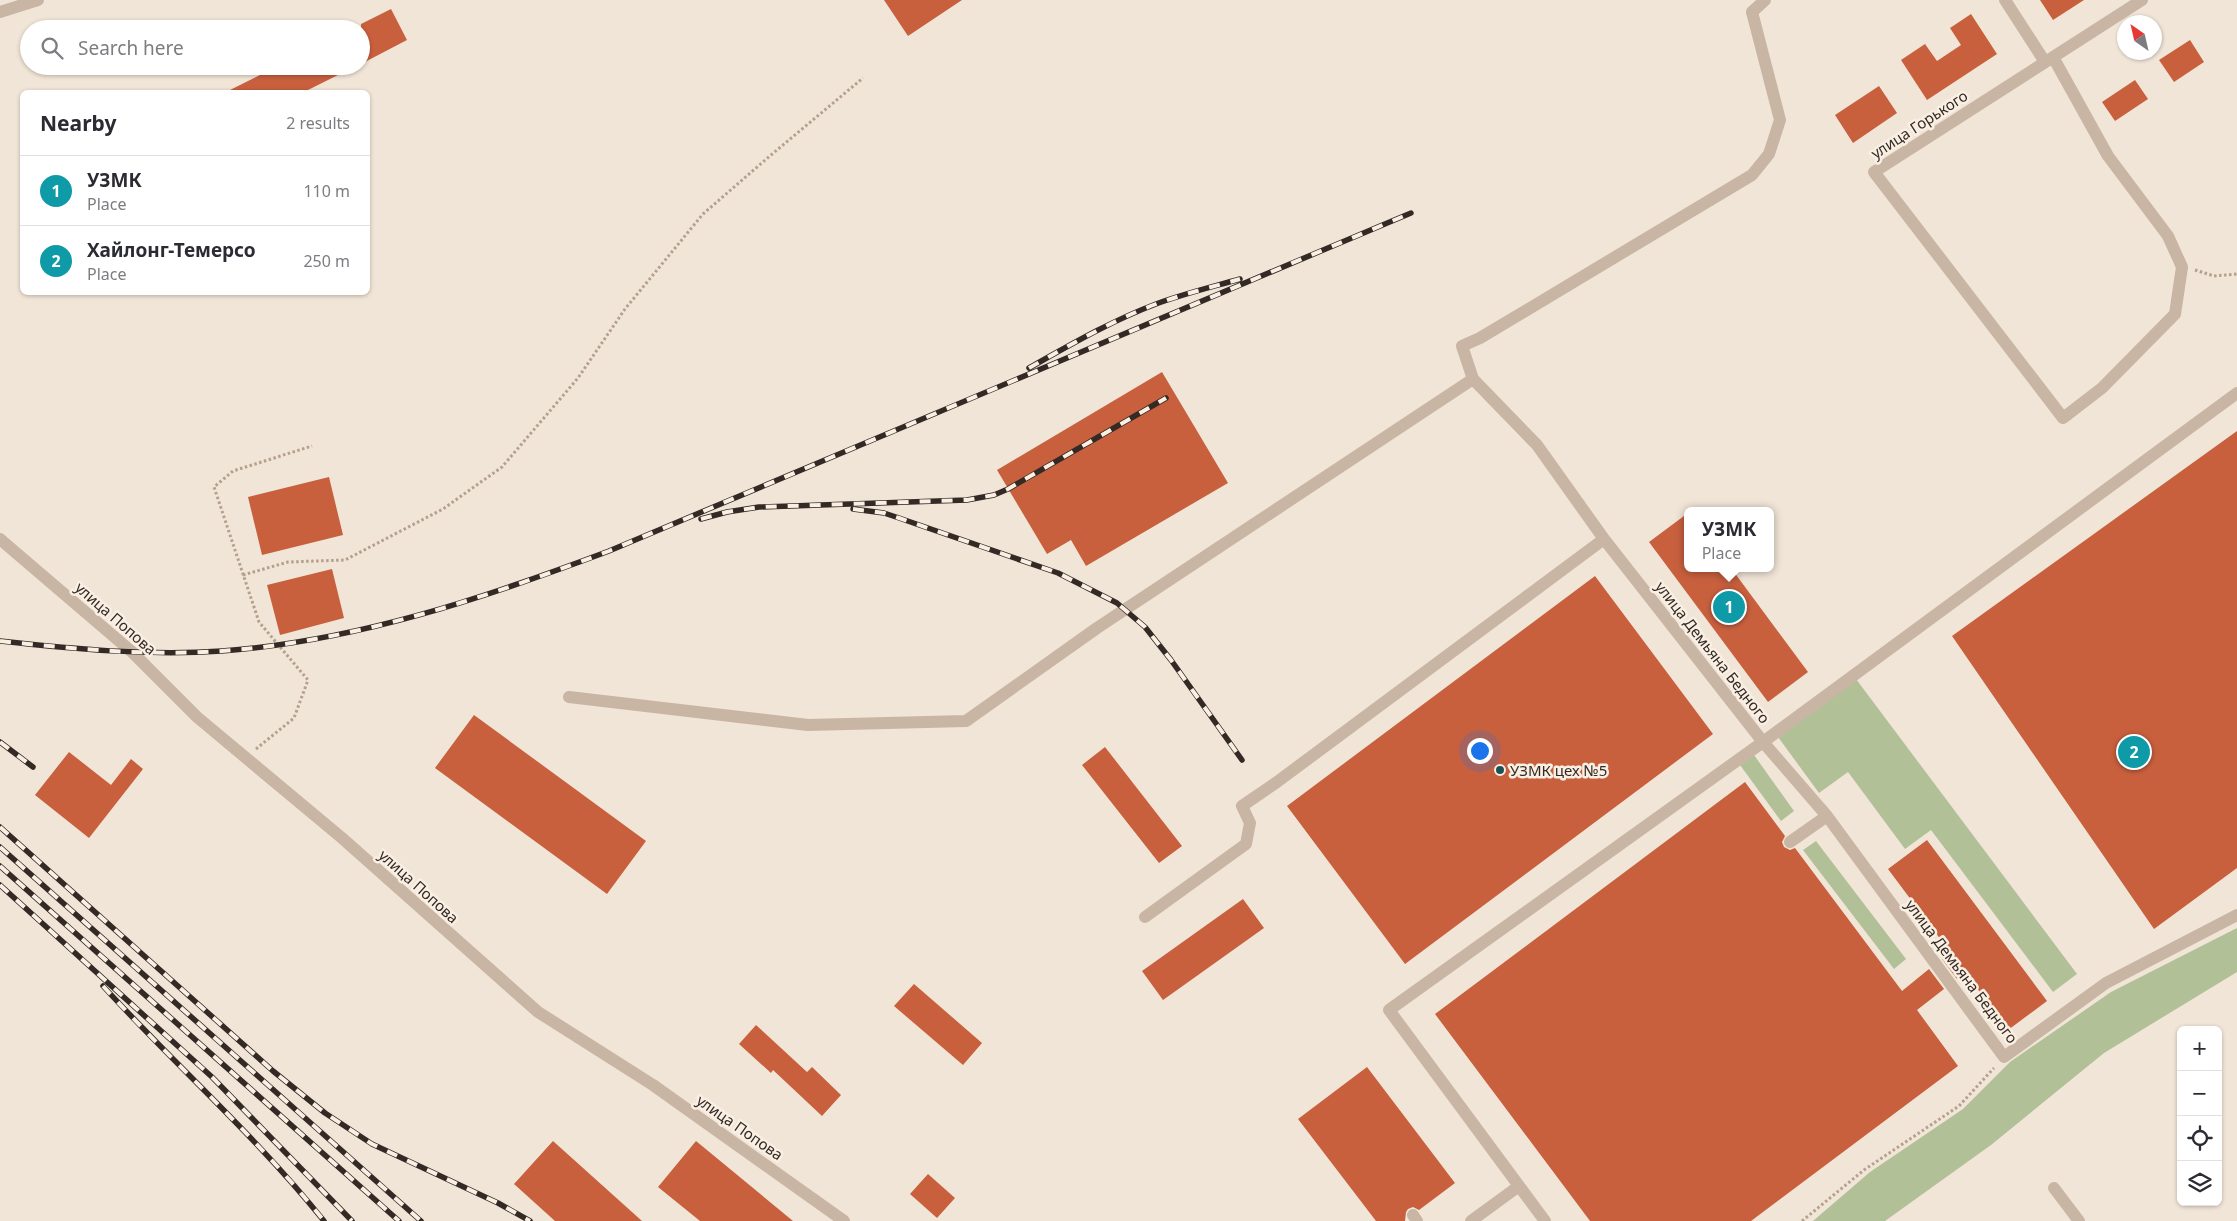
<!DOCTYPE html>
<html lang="en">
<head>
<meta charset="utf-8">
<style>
  body { margin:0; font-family:"Noto Sans",sans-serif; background:#f7f7f7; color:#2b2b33 }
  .controls { position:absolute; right:15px; bottom:15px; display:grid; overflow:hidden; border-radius:8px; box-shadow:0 1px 4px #0004 }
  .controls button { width:45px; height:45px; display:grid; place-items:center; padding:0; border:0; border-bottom:1px solid #e1e1e2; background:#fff; color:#2b2b33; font:25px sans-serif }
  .compass { position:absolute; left:2117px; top:15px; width:45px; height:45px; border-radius:50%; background:#fff; box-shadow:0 1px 4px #0004; rotate:326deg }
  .you { position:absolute; left:1479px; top:750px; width:18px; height:18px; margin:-12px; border:4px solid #fff; border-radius:50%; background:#1a73e8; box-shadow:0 0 0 8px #1a73e833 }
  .badge { display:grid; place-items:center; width:32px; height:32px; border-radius:50%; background:#1a5256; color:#fff; font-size:16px; font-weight:700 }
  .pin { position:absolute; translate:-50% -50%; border:2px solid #fff; box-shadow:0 1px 5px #0006 }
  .popup { position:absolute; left:1684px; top:507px; width:90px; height:65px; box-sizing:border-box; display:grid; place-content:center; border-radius:8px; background:#fff; filter:drop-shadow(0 1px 4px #0005); font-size:16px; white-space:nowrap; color:#7c7c81 }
  .popup b { font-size:19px; color:#2b2b33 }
  .popup::after { content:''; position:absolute; left:50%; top:100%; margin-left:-10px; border:10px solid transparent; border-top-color:#fff }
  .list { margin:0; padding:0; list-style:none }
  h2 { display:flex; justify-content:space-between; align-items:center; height:65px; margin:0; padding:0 20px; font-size:21px }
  h2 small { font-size:16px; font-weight:400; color:#7c7c81 }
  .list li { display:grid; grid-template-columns:32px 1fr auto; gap:15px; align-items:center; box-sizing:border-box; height:70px; padding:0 20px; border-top:1px solid #e1e1e2 }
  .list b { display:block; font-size:19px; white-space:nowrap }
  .list p { margin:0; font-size:16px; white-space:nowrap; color:#7c7c81 }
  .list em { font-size:16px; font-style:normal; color:#7c7c81 }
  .icon { flex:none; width:28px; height:28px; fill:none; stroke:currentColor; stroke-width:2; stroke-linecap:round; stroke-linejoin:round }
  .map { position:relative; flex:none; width:2237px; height:1221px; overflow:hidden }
  .search { position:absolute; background:#fff; box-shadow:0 1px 4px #0004; left:20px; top:20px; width:350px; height:55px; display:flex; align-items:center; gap:12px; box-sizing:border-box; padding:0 18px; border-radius:28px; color:#7c7c81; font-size:19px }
  .panel { position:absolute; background:#fff; box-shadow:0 1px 4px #0004; left:20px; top:90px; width:350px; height:205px; border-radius:8px }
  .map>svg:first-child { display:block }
  .grass { fill:#b2c097 }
  .building { fill:#c8603e }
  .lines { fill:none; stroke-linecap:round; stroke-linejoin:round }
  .path { stroke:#b59f8d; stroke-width:3; stroke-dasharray:2.5 2.5; stroke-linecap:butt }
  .minor { stroke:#c9b5a3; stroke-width:12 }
  .rail-casing { stroke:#342a25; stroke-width:5.5 }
  .rail { stroke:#f9efe3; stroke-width:4; stroke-dasharray:11; stroke-linecap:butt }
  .poi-dot { fill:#1a5256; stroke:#f9efe3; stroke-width:2 }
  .labels { text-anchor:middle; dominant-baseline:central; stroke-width:5; stroke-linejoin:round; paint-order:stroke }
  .street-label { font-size:15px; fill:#342a25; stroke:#f9efe3 }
  .poi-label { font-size:15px; fill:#342a25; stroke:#f9efe3; text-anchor:start }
</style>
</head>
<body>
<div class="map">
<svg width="2237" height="1221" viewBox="0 0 2237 1221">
  <rect width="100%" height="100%" fill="#f1e5d7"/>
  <path class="grass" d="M1856,679L2077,974L2053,992L1931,830L1905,849L1848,772L1819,793L1778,737Z
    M1754,755L1794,811L1781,821L1740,765Z
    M1816,841L1906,959L1894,969L1803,850Z
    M2237,928V972L2104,1053L1991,1145L1885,1221H1813L1870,1172L1963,1109L2010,1062L2111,992Z"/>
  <path class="building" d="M884,0H962L908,36Z
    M2040,0H2084L2053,20Z
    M391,9L407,40L361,64V24Z
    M1971,14L1997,54L1927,100L1901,60L1925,44L1937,61L1961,45L1950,28Z
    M2190,40L2204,62L2174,82L2159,60Z
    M278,66H356L304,92H226Z
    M2135,80L2148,99L2115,121L2102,102Z
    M1879,86L1897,113L1853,143L1835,115Z
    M1162,372L1228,483L1086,566L1071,540L1047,554L997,470Z
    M2237,431V868L2154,929L1952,636Z
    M329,477L343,535L262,555L248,497Z
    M1688,513V568H1731L1808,672L1768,702L1649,542Z
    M332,569L344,618L280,635L267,585Z
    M1595,576L1713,734L1405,964L1287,806Z
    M474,715L646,841L607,894L435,768Z
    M1105,747L1182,846L1159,863L1082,765Z
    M69,752L111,785L131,759L143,769L89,838L35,795Z
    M1745,782L1785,836L1782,842L1784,847L1790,850L1795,848L1902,991L1929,969L1944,989L1917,1010L1958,1066L1751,1221H1590L1435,1014Z
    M1927,840L2047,1001L2008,1030L1965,972L1957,979L1942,959L1950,952L1888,869Z
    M1243,899L1264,928L1163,1000L1142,971Z
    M914,984L982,1043L963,1065L894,1006Z
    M756,1025L807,1072L812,1067L841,1095L822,1116L773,1070L771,1073L739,1044Z
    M1367,1067L1455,1183L1419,1210L1413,1207L1408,1209L1406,1212L1405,1221H1376L1298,1119Z
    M553,1141L642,1221H555L514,1184Z
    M696,1141L793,1221H700L658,1187Z
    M928,1174L955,1198L937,1218L910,1194Z"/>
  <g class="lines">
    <path class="path" d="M2195,270L2214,276L2237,274
      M243,575L288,562L345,560L443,509L502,467L578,378L625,309L703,214L771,155L863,78
      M256,749L294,718L308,680L259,622L214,487L233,471L312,446
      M1802,1221L1864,1170L1959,1106L1994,1068"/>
    <path class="minor" d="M2005,0L2045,62
      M0,12L38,0
      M2053,57L2108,156L2168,236L2182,267L2175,314L2102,388L2063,418L1874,172L2142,0
      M1473,379L1537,445L1604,539
      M0,539L132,652L197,717L342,838L538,1012L653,1085L844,1221
      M569,697L808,725L966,721L1097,628L1473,379L1462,346L1480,338L1752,175L1769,154L1780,120L1752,12L1765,0
      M1790,842L1827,816
      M1145,917L1246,844L1250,823L1242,806L1277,782L1604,539L1763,742L1827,816L2004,1057L2106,983L2237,915
      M2054,1188L2079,1221
      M1413,1215L1417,1221
      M1471,1221L1519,1186
      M1545,1221L1389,1010L1763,742L2237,393"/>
    <g class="rail-casing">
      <path id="rail" d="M1029,368C1070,345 1111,321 1156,304C1183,294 1212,287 1240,279
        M853,509L884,513L899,518L1058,573L1117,603L1145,627L1171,660L1242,760
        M701,519L727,512L759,507L967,500L994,495L1008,489L1166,398
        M0,641C74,649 148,656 222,651C357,641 484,598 609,551L1411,213
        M0,742L33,767
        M0,827L273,1071L325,1113L372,1144L498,1203L530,1221
        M0,847L421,1221
        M0,866L399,1221
        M0,885L212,1077L352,1221
        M103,986C175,1065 257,1137 324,1221"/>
    </g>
    <use href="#rail" class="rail"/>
  </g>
  <circle class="poi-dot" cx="1500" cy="770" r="5"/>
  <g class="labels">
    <g class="street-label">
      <text transform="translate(1919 124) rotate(-33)">улица Горького</text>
      <text transform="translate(116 618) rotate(41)">улица Попова</text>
      <text transform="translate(1713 652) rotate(52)">улица Демьяна Бедного</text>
      <text transform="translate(419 886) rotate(42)">улица Попова</text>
      <text transform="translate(1962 971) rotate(53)">улица Демьяна Бедного</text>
      <text transform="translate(740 1127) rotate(35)">улица Попова</text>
    </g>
    <g class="poi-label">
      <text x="1510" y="770">УЗМК цех №5</text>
    </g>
  </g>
</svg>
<div class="controls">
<button>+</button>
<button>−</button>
<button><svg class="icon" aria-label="locate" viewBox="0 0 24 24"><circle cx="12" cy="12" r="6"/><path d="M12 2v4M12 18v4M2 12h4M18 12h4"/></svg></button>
<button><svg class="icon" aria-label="layers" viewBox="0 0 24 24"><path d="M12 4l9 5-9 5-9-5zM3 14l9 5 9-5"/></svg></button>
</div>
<svg class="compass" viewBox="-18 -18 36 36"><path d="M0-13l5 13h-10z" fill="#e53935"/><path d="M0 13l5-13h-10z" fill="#7c7c81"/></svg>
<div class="you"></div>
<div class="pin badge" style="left:1729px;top:607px;background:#0f9aa8">1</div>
<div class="popup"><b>УЗМК</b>Place</div>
<div class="pin badge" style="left:2134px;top:752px;background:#0f9aa8">2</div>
<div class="search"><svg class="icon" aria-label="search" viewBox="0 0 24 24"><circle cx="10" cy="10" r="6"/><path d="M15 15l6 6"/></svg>Search here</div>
<section class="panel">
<h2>Nearby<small>2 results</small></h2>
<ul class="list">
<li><span class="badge" style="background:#0f9aa8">1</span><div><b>УЗМК</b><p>Place</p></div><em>110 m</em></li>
<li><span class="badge" style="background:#0f9aa8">2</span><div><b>Хайлонг-Темерсо</b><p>Place</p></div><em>250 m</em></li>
</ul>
</section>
</div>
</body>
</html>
